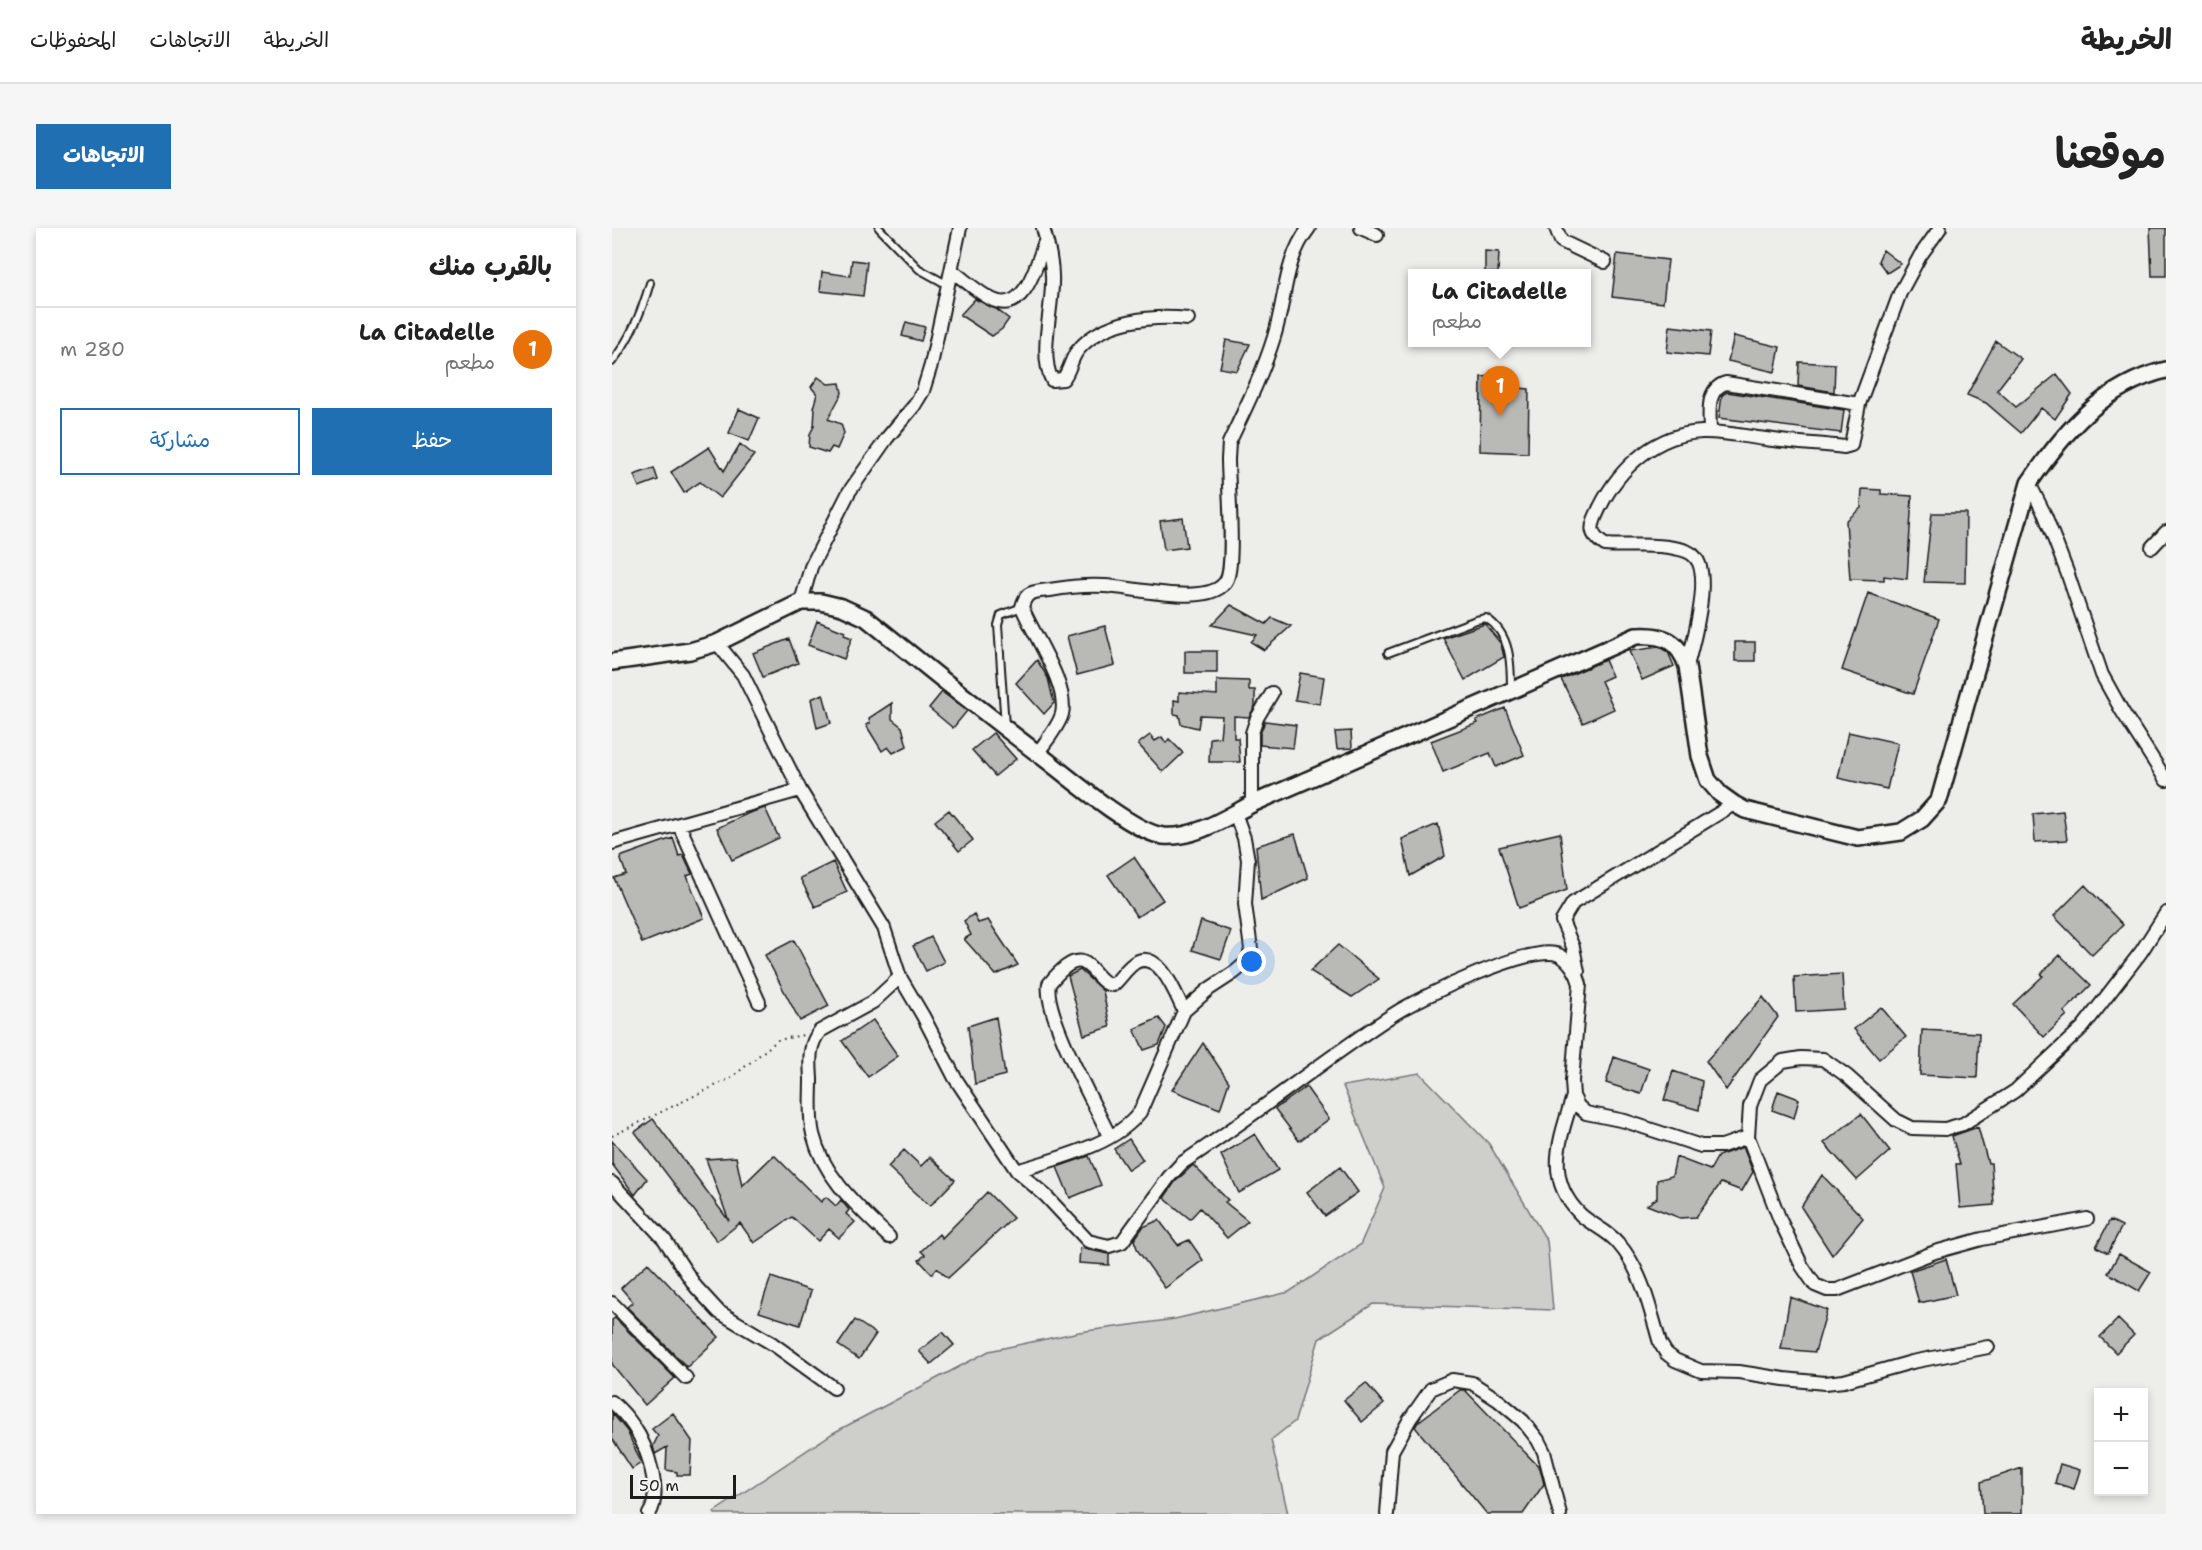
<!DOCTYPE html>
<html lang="ar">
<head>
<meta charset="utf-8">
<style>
  body { margin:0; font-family:"Shantell Sans","Playpen Sans Arabic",sans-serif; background:#f6f6f6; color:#222; direction:rtl }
  .controls { position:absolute; right:18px; bottom:18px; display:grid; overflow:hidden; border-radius:0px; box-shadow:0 3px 9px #0003 }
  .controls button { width:54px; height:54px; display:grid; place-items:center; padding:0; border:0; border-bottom:2px solid #e0e0e0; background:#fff; color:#222; font:30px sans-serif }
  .scale { position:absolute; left:18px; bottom:15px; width:106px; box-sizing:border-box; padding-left:6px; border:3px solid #1c1c1c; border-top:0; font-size:16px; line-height:21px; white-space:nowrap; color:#1c1c1c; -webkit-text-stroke:4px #f6f6f2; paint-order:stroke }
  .you { position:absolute; left:640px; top:734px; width:21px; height:21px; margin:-15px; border:4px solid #fff; border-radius:50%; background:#1a73e8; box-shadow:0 0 0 9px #1a73e833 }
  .badge { display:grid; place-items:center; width:39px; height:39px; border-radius:50%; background:#1f6fb2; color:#fff; font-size:20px; font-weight:700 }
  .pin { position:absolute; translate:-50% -50px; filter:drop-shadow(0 2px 3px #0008) }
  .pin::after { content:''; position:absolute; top:32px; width:21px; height:18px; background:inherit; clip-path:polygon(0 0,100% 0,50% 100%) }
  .popup { position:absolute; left:796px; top:41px; width:183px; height:78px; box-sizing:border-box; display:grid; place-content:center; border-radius:0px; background:#fff; filter:drop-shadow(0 2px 4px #0005); font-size:20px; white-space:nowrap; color:#767676 }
  .popup b { font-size:22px; color:#222 }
  .popup::after { content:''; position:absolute; left:50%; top:100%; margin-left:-12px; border:12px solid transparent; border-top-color:#fff }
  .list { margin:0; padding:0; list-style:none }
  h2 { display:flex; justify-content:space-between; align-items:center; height:78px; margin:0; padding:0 24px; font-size:26px }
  h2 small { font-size:20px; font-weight:400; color:#767676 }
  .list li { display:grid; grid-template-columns:39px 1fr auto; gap:18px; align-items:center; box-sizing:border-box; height:84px; padding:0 24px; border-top:2px solid #e0e0e0 }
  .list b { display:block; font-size:22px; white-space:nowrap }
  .list p { margin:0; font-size:20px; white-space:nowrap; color:#767676 }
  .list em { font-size:20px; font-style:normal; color:#767676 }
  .actions { display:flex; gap:12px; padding:18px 24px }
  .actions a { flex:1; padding:14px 0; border:2px solid #1f6fb2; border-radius:0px; text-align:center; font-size:21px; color:#1f6fb2 }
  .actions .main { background:#1f6fb2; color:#fff }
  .map { position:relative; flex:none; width:1554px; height:1286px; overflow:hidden; direction:ltr; border-radius:0px }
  header { display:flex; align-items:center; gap:36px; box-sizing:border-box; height:84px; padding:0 30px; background:#fff; border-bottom:2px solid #e0e0e0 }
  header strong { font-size:28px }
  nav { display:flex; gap:33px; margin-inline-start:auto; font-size:21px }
  .intro { display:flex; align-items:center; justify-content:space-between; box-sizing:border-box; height:144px; padding:0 36px }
  h1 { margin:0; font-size:42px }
  .button { padding:15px 27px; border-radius:0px; background:#1f6fb2; color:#fff; font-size:21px; font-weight:700 }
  main { display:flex; gap:36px; padding:0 36px }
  aside { flex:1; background:#fff; border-radius:0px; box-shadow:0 3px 9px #0003 }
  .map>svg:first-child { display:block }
  .green { fill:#cececb; stroke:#757574; stroke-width:1.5 }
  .building { fill:#b9b9b6; stroke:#1c1c1c; stroke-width:1.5 }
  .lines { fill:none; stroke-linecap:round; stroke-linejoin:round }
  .service-casing { stroke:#1c1c1c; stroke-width:10 }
  .minor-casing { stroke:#1c1c1c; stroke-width:16 }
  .tertiary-casing { stroke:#1c1c1c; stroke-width:20 }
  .path { stroke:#1c1c1c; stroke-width:2; stroke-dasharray:1.5 4.5; stroke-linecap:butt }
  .service { stroke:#f6f6f2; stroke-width:6 }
  .minor { stroke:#f6f6f2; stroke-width:12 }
  .tertiary { stroke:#f6f6f2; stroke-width:15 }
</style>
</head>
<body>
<header>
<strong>الخريطة</strong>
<nav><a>الخريطة</a><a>الاتجاهات</a><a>المحفوظات</a></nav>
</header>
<div class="intro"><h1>موقعنا</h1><a class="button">الاتجاهات</a></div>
<main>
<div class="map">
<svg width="1554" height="1286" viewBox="0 0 1554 1286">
  <rect width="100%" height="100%" fill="#edede9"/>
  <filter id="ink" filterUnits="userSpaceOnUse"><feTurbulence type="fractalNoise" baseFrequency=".0167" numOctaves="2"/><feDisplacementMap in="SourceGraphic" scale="12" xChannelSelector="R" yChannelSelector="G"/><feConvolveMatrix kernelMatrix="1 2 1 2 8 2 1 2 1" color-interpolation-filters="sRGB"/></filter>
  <g filter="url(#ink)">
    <path class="green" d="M808,845L877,916L935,1013L941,1082L761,1076L707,1111L683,1193L659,1212L676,1286H103L102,1284L221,1205L377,1123L467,1104L563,1091L677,1064L748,1017L773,960L731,858Z"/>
    <path class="building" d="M1538,0H1554V48H1540Z
      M1271,22L1289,36L1275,45L1266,33Z
      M873,23L887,24L886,45H873Z
      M1005,26L1056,32L1051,75L1000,69Z
      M240,32L255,34L251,68L208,63L210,44L238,48Z
      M363,71L384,81L397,91L390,101L380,108L348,87Z
      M294,94L313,99L309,113L290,108Z
      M1058,98L1099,103L1096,128L1055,124Z
      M1122,108L1168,119L1163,144L1116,133Z
      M614,112L638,116L625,143L608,140Z
      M1384,113L1409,131L1385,162L1404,179L1445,146L1460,166L1443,191L1429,180L1409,205L1374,175L1355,167Z
      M1187,134L1223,136L1222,164L1186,158Z
      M883,148L886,158L917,161L916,225L868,223L869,149Z
      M206,149L216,156L228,155L230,165L216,191L229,196L232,205L225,221L220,219L216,225L197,219L198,206L202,198L203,181L201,180L205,166L199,159Z
      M1115,164L1232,182L1229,205L1107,190L1110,167Z
      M127,181L147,190L137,213L117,205Z
      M128,216L142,227L108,270L88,254L72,265L59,244L97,219L112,243Z
      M42,240L46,252L27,259L22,247Z
      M1250,261L1269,262V266L1300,268L1295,351L1272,348V352L1238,351L1234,293L1249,280Z
      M1320,285H1354L1353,355L1312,354Z
      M571,290L575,319L552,322L548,293Z
      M1256,365L1327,391L1301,466L1230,442Z
      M619,377L654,396L660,390L679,398L652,422L639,414L645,407L600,397Z
      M205,393L233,404L232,407L240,410L232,431L196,417Z
      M873,396L889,416L892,429L853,452L831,410Z
      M493,398L503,437L465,447L455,408Z
      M177,411L186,435L151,449L141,425Z
      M1123,414H1143V433H1123Z
      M1047,419L1056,424L1062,438L1030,452L1017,423Z
      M573,423H605V445H573Z
      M425,432L436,450L442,475L432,486L404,455Z
      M993,432L1000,448L989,453L1002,481L971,495L949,451Z
      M688,445L712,449L708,476L683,472Z
      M605,452L637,453V462H643V478L637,489L622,488V510H626L628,534H597L598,510L608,509L610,488L588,487L586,500L569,496L567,487L562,486V472L567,473V464L605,467Z
      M330,464L355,483L341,500L317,480Z
      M211,466L219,495L205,500L199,471Z
      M280,475V491L290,499L295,518L281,525L276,519L270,523L254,497L258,495L257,490Z
      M893,480L912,527L884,539L878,525L831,544L819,513L866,495L864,492Z
      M653,493L684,497L681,520L648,517V506Z
      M739,503L740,520L725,521L723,504Z
      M1236,504L1286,515L1275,561L1226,550Z
      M381,505L404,531L383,548L360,522Z
      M538,507L543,513L550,509L554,515L557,511L571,525L551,544L526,516Z
      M153,580L167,610L120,632L105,600L137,585Z
      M337,582L361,612L347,623L323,593Z
      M1451,583L1455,612L1423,614L1421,586Z
      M826,596L833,628L798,648L790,611Z
      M948,605L955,662L907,680L887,619Z
      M683,606L696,650L649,672L644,618Z
      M61,610L67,628L71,627L80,646L75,648L92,690L30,715L2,650L14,646L8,629Z
      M522,629L551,672L525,689L496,647Z
      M221,634L235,664L203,679L188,650Z
      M1473,657L1511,697L1480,727L1442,688Z
      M362,686L366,695L376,692L406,737L384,747L352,711L359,707L352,693Z
      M589,693L619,703L609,731L580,722Z
      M319,709L332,734L314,743L301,718Z
      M182,712L217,778L188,793L153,727Z
      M726,717L767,751L740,769L698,743Z
      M1448,727L1479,757L1452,784L1455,787L1432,809L1401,776L1431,748L1429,746Z
      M468,742L491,763L498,799L472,807L456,748Z
      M1230,746L1232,781L1184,784L1182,749Z
      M1151,769L1166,789L1114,862L1094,833Z
      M1269,779L1294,809L1267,831L1242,801Z
      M384,789L393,847L363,856L356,798Z
      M547,790L554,799L547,817L532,822L522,801Z
      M261,792L286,828L256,849L230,813Z
      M1310,802L1367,805L1365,850L1308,847Z
      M591,815L617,854L608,881L560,862Z
      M1002,829L1037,841L1029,866L994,855Z
      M1061,843L1090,853L1087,882L1052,872Z
      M694,859L717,891L687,913L663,881Z
      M1166,863L1187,871L1182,890L1160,882Z
      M1249,886L1278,923L1245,952L1212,915Z
      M41,891L117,993L94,931L124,929L130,958L162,927L209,974L214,969L224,978L229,972L237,982L234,986L243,994L227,1010L217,1001L206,1013L180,989L142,1015L128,995L105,1013L23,904Z
      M1366,899L1376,935H1379L1382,977L1348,980L1344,936H1348L1340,908Z
      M643,906L666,942L627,965L609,927Z
      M517,911L531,932L516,942L502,921Z
      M0,913L35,951L23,967L0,936Z
      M1131,919L1141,944L1130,963L1109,955L1084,989L1068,990L1035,977L1045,970V952L1060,948L1064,929L1098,942L1106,928Z
      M292,922L309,938L318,929L343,952L318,978L276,939Z
      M477,928L489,957L458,970L445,939Z
      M581,937L616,972L613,974L636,993L615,1010L588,980L578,991L552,970L563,954Z
      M728,939L746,964L713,988L695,964Z
      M1210,947L1251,990L1220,1027L1189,979Z
      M375,964L401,990L336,1050L325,1040L320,1046L307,1032L313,1027L309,1023L327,1006L330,1010Z
      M547,992L566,1017L577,1012L591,1032L553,1060L526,1023L522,1012L531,999Z
      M1498,992L1510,998L1496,1025L1484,1019Z
      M468,1020L497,1026V1037L467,1035Z
      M1507,1026L1539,1044L1527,1063L1496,1045Z
      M1334,1031L1344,1067L1307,1075L1298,1043Z
      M36,1035L107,1109L75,1139L15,1079L21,1074L9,1060Z
      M159,1049L199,1063L188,1097L147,1084Z
      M1178,1069L1215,1082L1203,1124L1169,1121Z
      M3,1090L63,1150L33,1177L0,1136V1092Z
      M1506,1091L1522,1107L1504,1125L1488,1109Z
      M243,1092L264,1106L247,1131L226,1117Z
      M331,1104L342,1117L319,1136L307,1123Z
      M754,1155L772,1176L750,1194L732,1172Z
      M848,1162H853L928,1240L932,1256L911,1286H875L803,1199L806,1194Z
      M0,1185L15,1203L28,1232L29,1235L20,1241L0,1210Z
      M61,1185L80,1213L78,1247H65V1244L54,1242L55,1219L43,1226L41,1218L46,1208L40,1201Z
      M1448,1236L1468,1242L1462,1261L1443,1255Z
      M1410,1240V1286H1371L1369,1254Z"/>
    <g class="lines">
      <g class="service-casing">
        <path id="service" d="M267,0L307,41L336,57
          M0,134C19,110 30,83 38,55
          M776,425L864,392L874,390C899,406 899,435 899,462
          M393,498L386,397L389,387L410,379"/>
      </g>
      <g class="minor-casing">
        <path id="minor" d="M431,0C436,18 441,36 440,55C440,83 427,127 440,152L451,151C458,143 459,130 466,122C491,92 540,87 576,91
          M749,0L765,7
          M944,0L949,13L993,34
          M339,42C353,52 366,65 381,72C414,87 425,33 434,11
          M1247,176L1288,65L1308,28L1328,0
          M1417,255L1433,287L1455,344L1490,447L1510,483L1554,552
          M1540,319L1554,304
          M189,374L199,339L237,264L275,210L302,178L311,163L319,137L348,0
          M105,415L131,447L188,562L272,700L288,749L311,788L343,850L405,943L434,968L476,1013L497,1018L510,1014L557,949L570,935C642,888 710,833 782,786C807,770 922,714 947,727C958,732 965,745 968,756L960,853L961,868L966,878L974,885L1013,893L1089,918H1110L1136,909
          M1075,438C1081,416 1100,347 1083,329C1079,324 1069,321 1062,320C1040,315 1015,319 993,317C974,305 980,296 988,279C1008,239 1044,206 1090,204C1111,203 1134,209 1154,211C1180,215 1206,216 1232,219L1239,217L1247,176L1114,155C1093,161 1098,187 1098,204
          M425,526C433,514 446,500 450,486C457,457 421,407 410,379C411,375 412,371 416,367C421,363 431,363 438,362C455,359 475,357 493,358C520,359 602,381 615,351C623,332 616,255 616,231L617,215C633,181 651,145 662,109C674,71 672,32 697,0
          M640,576V505L645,490L660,465
          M67,597L147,774
          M0,615L188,562
          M966,744L961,719L950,693L961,675L1122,576
          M961,868C948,912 931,950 969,987C980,997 996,1003 1006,1015C1030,1042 1038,1081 1048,1115L1054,1125L1063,1132L1089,1143L1127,1144L1172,1151L1213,1155L1232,1153L1300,1134L1376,1119
          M498,909C484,879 431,785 437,756C478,705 479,757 501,757C509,750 515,739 524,734C548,722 564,767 572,783
          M405,943C445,930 502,918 528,884L572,783L597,761L623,744L636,733L639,721L633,676L636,632L632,610L623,585
          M0,955L52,1011L84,1059L107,1084L161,1116L222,1160
          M1475,991L1370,1011L1323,1024L1225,1062H1215L1203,1057L1190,1038L1168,992L1138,914L1136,909L1138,878L1148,852L1171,833L1189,830L1211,831L1235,848L1284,892L1300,900L1333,901L1351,896L1403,863L1471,799L1529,724L1554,685
          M277,1009C247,980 211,949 201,906C197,889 199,869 199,851C198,834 196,817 208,803L261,774L288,749
          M0,1075L74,1150
          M0,1174C8,1181 16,1190 22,1199C35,1218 51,1266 37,1286
          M775,1286L780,1223L798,1191L819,1161L840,1152L860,1155L886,1172L911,1193L926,1212L932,1224L948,1286"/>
      </g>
      <g class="tertiary-casing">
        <path id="tertiary" d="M0,434L78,423L105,415L189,374H209L230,379L254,390C314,439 375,487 437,534C461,553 522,604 551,608C582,611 613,590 640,576L1024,408C1051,406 1066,412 1075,438L1088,528L1096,552L1108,566L1122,576L1133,582L1246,610L1289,604L1310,591L1327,572L1417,255C1452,204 1491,157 1554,142"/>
      </g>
      <path class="path" d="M0,908L119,850L166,812L191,807"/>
      <use href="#service" class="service"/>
      <use href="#minor" class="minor"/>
      <use href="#tertiary" class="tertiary"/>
    </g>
  </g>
</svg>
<div class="controls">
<button>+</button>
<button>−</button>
</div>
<div class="scale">50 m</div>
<div class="you"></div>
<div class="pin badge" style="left:888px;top:188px;background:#e8710a">1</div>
<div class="popup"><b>La Citadelle</b>مطعم</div>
</div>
<aside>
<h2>بالقرب منك<small></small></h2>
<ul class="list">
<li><span class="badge" style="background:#e8710a">1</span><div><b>La Citadelle</b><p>مطعم</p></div><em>280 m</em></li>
</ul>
<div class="actions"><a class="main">حفظ</a><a>مشاركة</a></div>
</aside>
</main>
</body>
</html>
